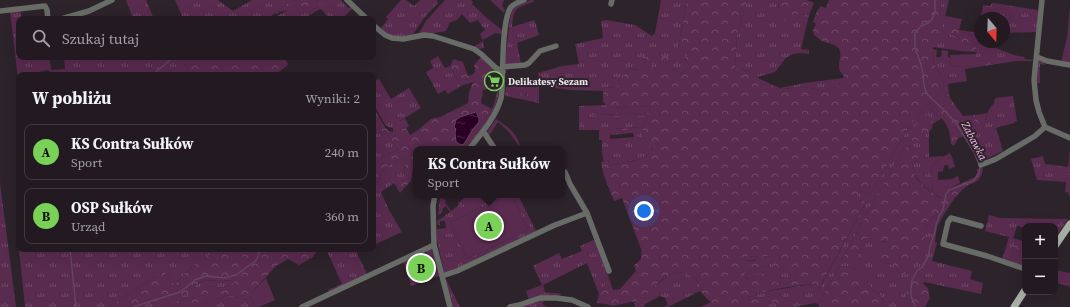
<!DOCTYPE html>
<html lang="pl">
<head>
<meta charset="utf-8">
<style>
  body { margin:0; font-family:"Source Serif 4",serif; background:#2e272d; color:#f1f3f6 }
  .controls { position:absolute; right:12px; bottom:12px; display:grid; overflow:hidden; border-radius:8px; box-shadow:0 4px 16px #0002 }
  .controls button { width:36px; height:36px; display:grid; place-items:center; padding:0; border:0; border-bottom:1px solid #3f383e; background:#221a20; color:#f1f3f6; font:20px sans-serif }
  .compass { position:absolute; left:974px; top:12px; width:36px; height:36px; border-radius:50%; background:#221a20; box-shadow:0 4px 16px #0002; rotate:161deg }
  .you { position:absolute; left:644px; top:211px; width:14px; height:14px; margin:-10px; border:3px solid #fff; border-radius:50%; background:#1a73e8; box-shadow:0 0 0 6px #1a73e833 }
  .badge { display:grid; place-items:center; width:26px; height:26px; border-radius:50%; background:#79d158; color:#111; font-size:13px; font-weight:700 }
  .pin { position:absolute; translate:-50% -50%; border:2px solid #fff; box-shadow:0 1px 4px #0006 }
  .popup { position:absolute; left:413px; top:146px; width:152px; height:52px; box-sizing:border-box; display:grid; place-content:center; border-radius:8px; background:#221a20; filter:drop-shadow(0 1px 3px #0005); font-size:13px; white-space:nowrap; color:#a2a1a5 }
  .popup b { font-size:15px; color:#f1f3f6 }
  .popup::after { content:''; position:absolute; left:50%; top:100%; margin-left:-8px; border:8px solid transparent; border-top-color:#221a20 }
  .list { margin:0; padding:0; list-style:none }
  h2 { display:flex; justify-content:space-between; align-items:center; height:52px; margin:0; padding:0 16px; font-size:17px }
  h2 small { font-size:13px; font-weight:400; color:#a2a1a5 }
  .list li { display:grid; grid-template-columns:26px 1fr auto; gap:12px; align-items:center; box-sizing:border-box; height:56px; margin:0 8px 8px; padding:0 8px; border:1px solid #3f383e; border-radius:8px }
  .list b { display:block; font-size:15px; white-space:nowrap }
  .list p { margin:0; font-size:13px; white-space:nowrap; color:#a2a1a5 }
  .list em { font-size:13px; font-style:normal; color:#a2a1a5 }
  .icon { flex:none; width:22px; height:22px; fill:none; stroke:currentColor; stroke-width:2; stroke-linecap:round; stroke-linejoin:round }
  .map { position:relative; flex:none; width:1070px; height:307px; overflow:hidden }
  .search { position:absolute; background:#221a20; box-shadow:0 4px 16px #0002; left:16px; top:16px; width:360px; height:44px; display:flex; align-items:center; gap:10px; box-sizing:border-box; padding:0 14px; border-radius:8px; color:#a2a1a5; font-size:15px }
  .panel { position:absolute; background:#221a20; box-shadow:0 4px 16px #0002; left:16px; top:72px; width:360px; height:180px; border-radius:8px }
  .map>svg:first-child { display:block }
  .built { fill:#3c2d38 }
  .grass { fill:url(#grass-tufts); fill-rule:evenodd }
  .forest { fill:url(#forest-crowns); fill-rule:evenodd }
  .garden { fill:#592b4f }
  .water { fill:url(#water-ripples); stroke:#64445f }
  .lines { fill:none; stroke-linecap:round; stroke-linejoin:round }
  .stream { stroke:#64445f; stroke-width:1.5 }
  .minor { stroke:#686c67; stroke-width:5.5 }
  .major { stroke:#a9b1a7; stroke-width:7 }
  .labels { text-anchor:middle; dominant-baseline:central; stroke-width:4; stroke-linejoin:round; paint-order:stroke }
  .poi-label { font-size:10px; font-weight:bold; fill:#eae3e8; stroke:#2d232b; text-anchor:start }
  .water-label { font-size:11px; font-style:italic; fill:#f9b8ea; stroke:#2d232b }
</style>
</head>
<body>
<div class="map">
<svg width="1070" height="307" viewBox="0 0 1070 307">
  <defs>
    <pattern id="grass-tufts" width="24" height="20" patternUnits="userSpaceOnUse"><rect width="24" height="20" fill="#592b4f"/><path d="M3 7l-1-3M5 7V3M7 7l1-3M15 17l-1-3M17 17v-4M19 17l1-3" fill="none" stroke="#714a68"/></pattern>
    <pattern id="forest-crowns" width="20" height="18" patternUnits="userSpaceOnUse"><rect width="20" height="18" fill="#592b4f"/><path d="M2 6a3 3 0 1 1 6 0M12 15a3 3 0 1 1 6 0" fill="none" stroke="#714a68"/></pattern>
    <pattern id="water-ripples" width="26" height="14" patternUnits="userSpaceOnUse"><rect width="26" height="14" fill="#2b0024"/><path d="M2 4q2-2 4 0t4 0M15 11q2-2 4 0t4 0" fill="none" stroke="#4a2544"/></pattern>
  </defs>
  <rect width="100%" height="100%" fill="#2d232b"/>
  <path class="built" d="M498,73V88L487,89L485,80L489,76Z"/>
  <path class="grass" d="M126,0H146L154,19H133Z
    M175,0H218L233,11L252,0H297C284,3 277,13 267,19H182L183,18Z
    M317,0H341L348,8L352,7L353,8L342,19H330L321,9H323L318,4Z
    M401,0H406L414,6L420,0H437L438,3L425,17L413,34C400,38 390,38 381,28L388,19L386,17Z
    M445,0H471L473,2L472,4L488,19L502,30V34L495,33L483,40L484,48L479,49L473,47L483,41L480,34L485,30L478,20L470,23L462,14L457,20L451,22L449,24L446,31C436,33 429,34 419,34V33L426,21Z
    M490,0H504L502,5L504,9H505L504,13Z
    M531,0H534L533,2C515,8 514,8 512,27L534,20L536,24L539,35L517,43L521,64L507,65L505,63L510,17C513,5 519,4 531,0Z
    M661,0H687L678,49L689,55L684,58L691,67L681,73L672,69H655L651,67L652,62L677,60L642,57L646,65L641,69L627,70L620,79L617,87L603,88V91L571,90L539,86L538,73L562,66L579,64L575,44L603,38L601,21L606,20L635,25L652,36L655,33Z
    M747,0H778L779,12L798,15L805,14L809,15L801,49L809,50V54L801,53L793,54L786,58L775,72L761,76L757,77L750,72L735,67L737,35Z
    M941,0H949L945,16L962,19L959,30L955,28L950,34L958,37L960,39V51L933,47C946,32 941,30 940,13C940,9 941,4 941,0Z
    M992,3H994L1037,10L1038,12L1037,32L1004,33V18H981L983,5L990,6Z
    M309,7L315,9H320L303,19H272L289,9H302Z
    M1070,7V63L1061,62L1067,38Z
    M20,9L22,19H19V57H49L51,70L65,69L64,57H176L178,60L183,62L191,75H161L165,72L164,60C160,65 154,70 152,75H51L50,71L47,70L28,75H19L18,78L10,11Z
    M980,26V42H995L996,48L1014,55L1024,57L1025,59L1033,60V61H1016L965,69L967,81L948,84L949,93L931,110L942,118L933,124V120L927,115L925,134L929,132V157L944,156L931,166L933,193L922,184L915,175L913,165L919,157L904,148L875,198L841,262L847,260L860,261L857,254L861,246V241L867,238L890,243L889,249L872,256L885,263L894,265L901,274L925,239V228L932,218L936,214L937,227L935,242L937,243L932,261L972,271L970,279L983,283L981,294L924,282L923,284L920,281L906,293L908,307H883L884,301L880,295L872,290L866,279L852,267L840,266L818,304L815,303L795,307H767L769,301L774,303L782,294L747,300H740C764,291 789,287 815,284L819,289L866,203L859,198V190L864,192L870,195L910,125L924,108L928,106L942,91L944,87L943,79L935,67L932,49L937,50L936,57H941L942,50L948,51V57L950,58L951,67L976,66V54L977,53L976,52Z
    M438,56L445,68L450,66L461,86L448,94L445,90L438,94L426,72L433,68L430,61Z
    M1039,61L1044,62L1045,65L1040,64V83H1036L1038,62Z
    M843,78L837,87L825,91L806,87L782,89L779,88L805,83Z
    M379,79L391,99L409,88L421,108L393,125V128L388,127L384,123L373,103V82Z
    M524,85H536C528,97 519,99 510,86Z
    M497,91H499C496,114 480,132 466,149H464C478,132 494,114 497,91Z
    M1013,96L1017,121L1014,122V123L996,128L1003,151L988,158L986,161L981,164L975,152H978L963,129V116L976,115L974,120H986L988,111L994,103L995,98Z
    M607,105L609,108L650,106L649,113L594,115L593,116H648L642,127L613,129V130H643L642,136L651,146L652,151L642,159L610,165L608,160L604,162L602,153V140H599V130H579V106ZM633,133L634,137L610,139V135Z
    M373,107L385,127L373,132Z
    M496,119C507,126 517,133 520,146H519L509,132L498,122L489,136L487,132Z
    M385,130L398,150L384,156L375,165H373L374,158L373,155V135Z
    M1070,149V196H1069V193L1065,192L1066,182L1037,180L1031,159L1043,156L1045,164L1068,167Z
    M405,157L404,176L399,185L404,188L400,193L394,183L381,192L389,210L402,232L376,244L373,239V213L375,211L373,185C382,180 378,176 383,170C389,165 398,158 405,157Z
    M952,157L955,167L949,169L948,165H944C945,160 947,159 952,157Z
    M0,183L16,307H0Z
    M468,195L469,196L471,195H508L450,222L467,259L528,230L512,195H518L536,231L449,272H444L437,241V229L446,228L445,221H440V225H438L437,221L450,212L446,206L443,208L442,213L438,215L440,198L446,200L445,202L451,211L459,205L458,203Z
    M16,207L19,211V248Z
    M989,215L1000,218L1068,219L1056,237H1055V226H1025V228L1017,226L1013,238L1016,239L1010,259L1002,260L1009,237L985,231Z
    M596,239L608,275L603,291L599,294L587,263L543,285L545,292L564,294H561L558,297L529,300L526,291L542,285L533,266L559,253L562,259L582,251L580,246Z
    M19,249H233L222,253H214L197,262L174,285L164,271L108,307H25Z
    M326,249H365L360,251L358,249L356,251L366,272V275L329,293L328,290L342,284Z
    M429,249L432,250L439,276L411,286L403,261L415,255L417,269V274L419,273L420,277H423L422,273L423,271L430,269L426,251Z
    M1020,250H1022V260L1025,261V267L1017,265L1018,253Z
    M772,256L783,271L789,275L795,274L797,280L781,284L773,282L762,274L748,279L743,273L765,266L755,260H740L741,257Z
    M1055,270L1070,273V287L1055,282Z
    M684,272L696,279L701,288L700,291L668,307H664L668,305L665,298L660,296L645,304L644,307H635L634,302L636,301L661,281L670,274Z
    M445,277L460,307H453Z
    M204,280L221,281L236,280V282L224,288L206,286L193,297L161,306L155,307H132L150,302L196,285Z
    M229,295L248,300L250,296L256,307H203V305L209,301Z
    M546,299L542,303L546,307H519L539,300Z"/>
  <path class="forest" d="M297,0H317L318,4L324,7L323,9C316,11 314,7 308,8C306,8 304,9 302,9C291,10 284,9 274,15C280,8 288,2 297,0Z
    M687,0H747L737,35L735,67L750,72L760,79L782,89L806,87L825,91L837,87L844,76C833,65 844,59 839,49C836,44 827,43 822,41C819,39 817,37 814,35L813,30L816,24L813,22L817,11L821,6L826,8L829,0H941L940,12L943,30L940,40L932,49L935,67L943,79L944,87L942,91L928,106L924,108L910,125L870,195L864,192L859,190V197L866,203L818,290L814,284C790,286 764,290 741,300H747L782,294L783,298L781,303H774L769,301L767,307H701L711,302L707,299L700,291L701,288L696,279L684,272L670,274L660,281L645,295L636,301L613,306L606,304L596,303H597L599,294L603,291L608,275L613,290L620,289L636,271L634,265C642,260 642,258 641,249L622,198L614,201L604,176L601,162L607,160L611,165L642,159L652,150L651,146L642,136L643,130H613V129L642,127L648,116H594V115L649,113L650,106L609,108L603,102V88L617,87L620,79L627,70L640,69L646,65L642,57H676L677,60L652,63L651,67L655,69H672L681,73L690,67L684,57L688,55L678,49ZM772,256L770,260L774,271H783L789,275L795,274L797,280C778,285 779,285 762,274L747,279L744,273L765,266L763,261L741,260V257Z
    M778,0H807L814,3L809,15L805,14L798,15V20L784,21L779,12Z
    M955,28L959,30L979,33L976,52L960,51V39L958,37L950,34V32L951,29Z
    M176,57H284L288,64L287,66L274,75H191L183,62L178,60Z
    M481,57L498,73L489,76L485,80L487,89L483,90L481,103L492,109L485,122L467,146L464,149H416V158L414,161L411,181L404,188L398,185L404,176L405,157C399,158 388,165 383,170C378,176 382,180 373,185V165H375L384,156L398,150L385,130L373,135V132L384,127L389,131L393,132V125L405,118L409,126L406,128L410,135L418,130L431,119L440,117L468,103L469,93L473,82L461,86L450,66L451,65L453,59L463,62L468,76L474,74L475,69L474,65ZM476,112C481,121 479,122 473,129L455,132L456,129Z
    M168,59L170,64L165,72L161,75H152C154,70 160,65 164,60Z
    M536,85L539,86V103L505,96L506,87L510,86C514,92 519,96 527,95V88H535Z
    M949,93L950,98L963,116V129L974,128L976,132L974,134L975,137V141L979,146L978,152H975L966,136L958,138L954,146L951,144C950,127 946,120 931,110Z
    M987,113C986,120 985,123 978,126L974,120L976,115Z
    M927,115L933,120L932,128L929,132L925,135L923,143L916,142L909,139L916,126Z
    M913,146L920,149L919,157L913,165C914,168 914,172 915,175C918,183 933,193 940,198L947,190L975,177L977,173V169L983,168C981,186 972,180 962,190C951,201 945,213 937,227L936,214L932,218L925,228V239L923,246L905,275L901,274L894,265L885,263L871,256L875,249H889L890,243L883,241L874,243L867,238L861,241V246L867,249L868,254L859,251L857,254L860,261L852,263L847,260L845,263L841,262L875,198L904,148Z
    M1016,239L1025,242V261H1022V250H1020L1018,253L1019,261L1017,265L1002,260L1010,259Z
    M233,249H318L313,257L299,265L288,259L276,266L255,289L248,300L229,295L209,301L203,305V307H155L193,297L198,288L206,286L224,288L235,282L236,281C231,280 225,281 220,281C203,280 200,278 190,294L150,302L132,307H108L164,271L174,285L197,262L214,253H222Z
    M840,266L852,267L866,279L872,290L880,295L884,301L883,307H819L818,304Z
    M918,277L920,281L928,288L930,298L925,307H908L906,293L914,279Z"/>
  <path class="garden" d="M976,54V66L951,67L950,55Z
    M950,153L952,157L946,160L943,171L938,172V180L952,179L958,176L960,183L947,190L941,198L933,193L931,166L944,156Z
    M508,195H512L528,230L467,259L450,222Z
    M266,278L275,300L259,307H256L250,296L255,289Z"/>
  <path class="water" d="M476,112L479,118V122L473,129L464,144L461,145L456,142L455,132L456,129L454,127L456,120L460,117Z"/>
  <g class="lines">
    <path class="stream" d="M152,75L174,57
      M70,249L76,307
      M133,307L180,292L195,280L206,276L225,278L236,275L254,262L257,259L259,253L262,249
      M915,307V305L911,296V289L912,280L917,271L922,267L928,257L930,247L935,231L936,225L939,216L943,210L946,194L949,190L973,181L979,174L980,167L974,152L956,123L945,111L931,98L926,92L924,85L923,74L921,64L915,48V33L921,26L928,23L932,19L935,12V0"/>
    <path class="minor" d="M347,0L367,19
      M611,4L612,0
      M0,11L45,6L47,10L48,19
      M61,19L89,11L112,0
      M373,25L385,35L392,38L403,39L424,35L433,36L474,49L481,54L496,68L503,72
      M1037,57L1047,61L1070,65
      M503,67L525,65L529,63L540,51L556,46
      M1045,127L1070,138
      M483,131L495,149
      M469,149C481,134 496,117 501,98C502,94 502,89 502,86C503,69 502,19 511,7C515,3 519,2 524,0
      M981,165L996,159L1035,136L1045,127L1039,112L1036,100L1034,80L1042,0
      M565,172L570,184L587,213L609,271
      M435,195L433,206L434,245L450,307
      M981,226L951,218L948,222L943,244L987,256L1025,269
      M442,276L457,271L555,225L587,213
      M302,307L434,245
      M510,307L519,305L540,298H556L572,300L588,307"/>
    <path class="major" d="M1055,246L1070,224
      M1014,307L1025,290"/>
  </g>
  <defs>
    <g id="supermarket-ring" transform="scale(1)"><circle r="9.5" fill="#2d232b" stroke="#79d158" stroke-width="1.5"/><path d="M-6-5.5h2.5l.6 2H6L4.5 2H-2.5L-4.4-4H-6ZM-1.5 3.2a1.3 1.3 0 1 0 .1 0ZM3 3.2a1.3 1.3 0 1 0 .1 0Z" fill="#79d158"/></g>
  </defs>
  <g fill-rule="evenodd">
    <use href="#supermarket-ring" x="494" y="81"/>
  </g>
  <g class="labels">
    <g class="poi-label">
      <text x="508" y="81">Delikatesy Sezam</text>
    </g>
    <g class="water-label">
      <text transform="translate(974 141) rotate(62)">Zabawka</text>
    </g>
  </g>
</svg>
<div class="controls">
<button>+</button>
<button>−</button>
</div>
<svg class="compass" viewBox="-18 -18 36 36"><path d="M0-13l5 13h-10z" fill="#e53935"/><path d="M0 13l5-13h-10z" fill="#a2a1a5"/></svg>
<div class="you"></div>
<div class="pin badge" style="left:489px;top:226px">A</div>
<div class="popup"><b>KS Contra Sułków</b>Sport</div>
<div class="pin badge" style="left:421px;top:268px">B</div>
<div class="search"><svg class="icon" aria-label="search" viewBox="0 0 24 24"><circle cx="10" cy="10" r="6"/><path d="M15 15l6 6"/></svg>Szukaj tutaj</div>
<section class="panel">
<h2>W pobliżu<small>Wyniki: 2</small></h2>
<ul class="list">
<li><span class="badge">A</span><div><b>KS Contra Sułków</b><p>Sport</p></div><em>240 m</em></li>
<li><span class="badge">B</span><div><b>OSP Sułków</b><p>Urząd</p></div><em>360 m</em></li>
</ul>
</section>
</div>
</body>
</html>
